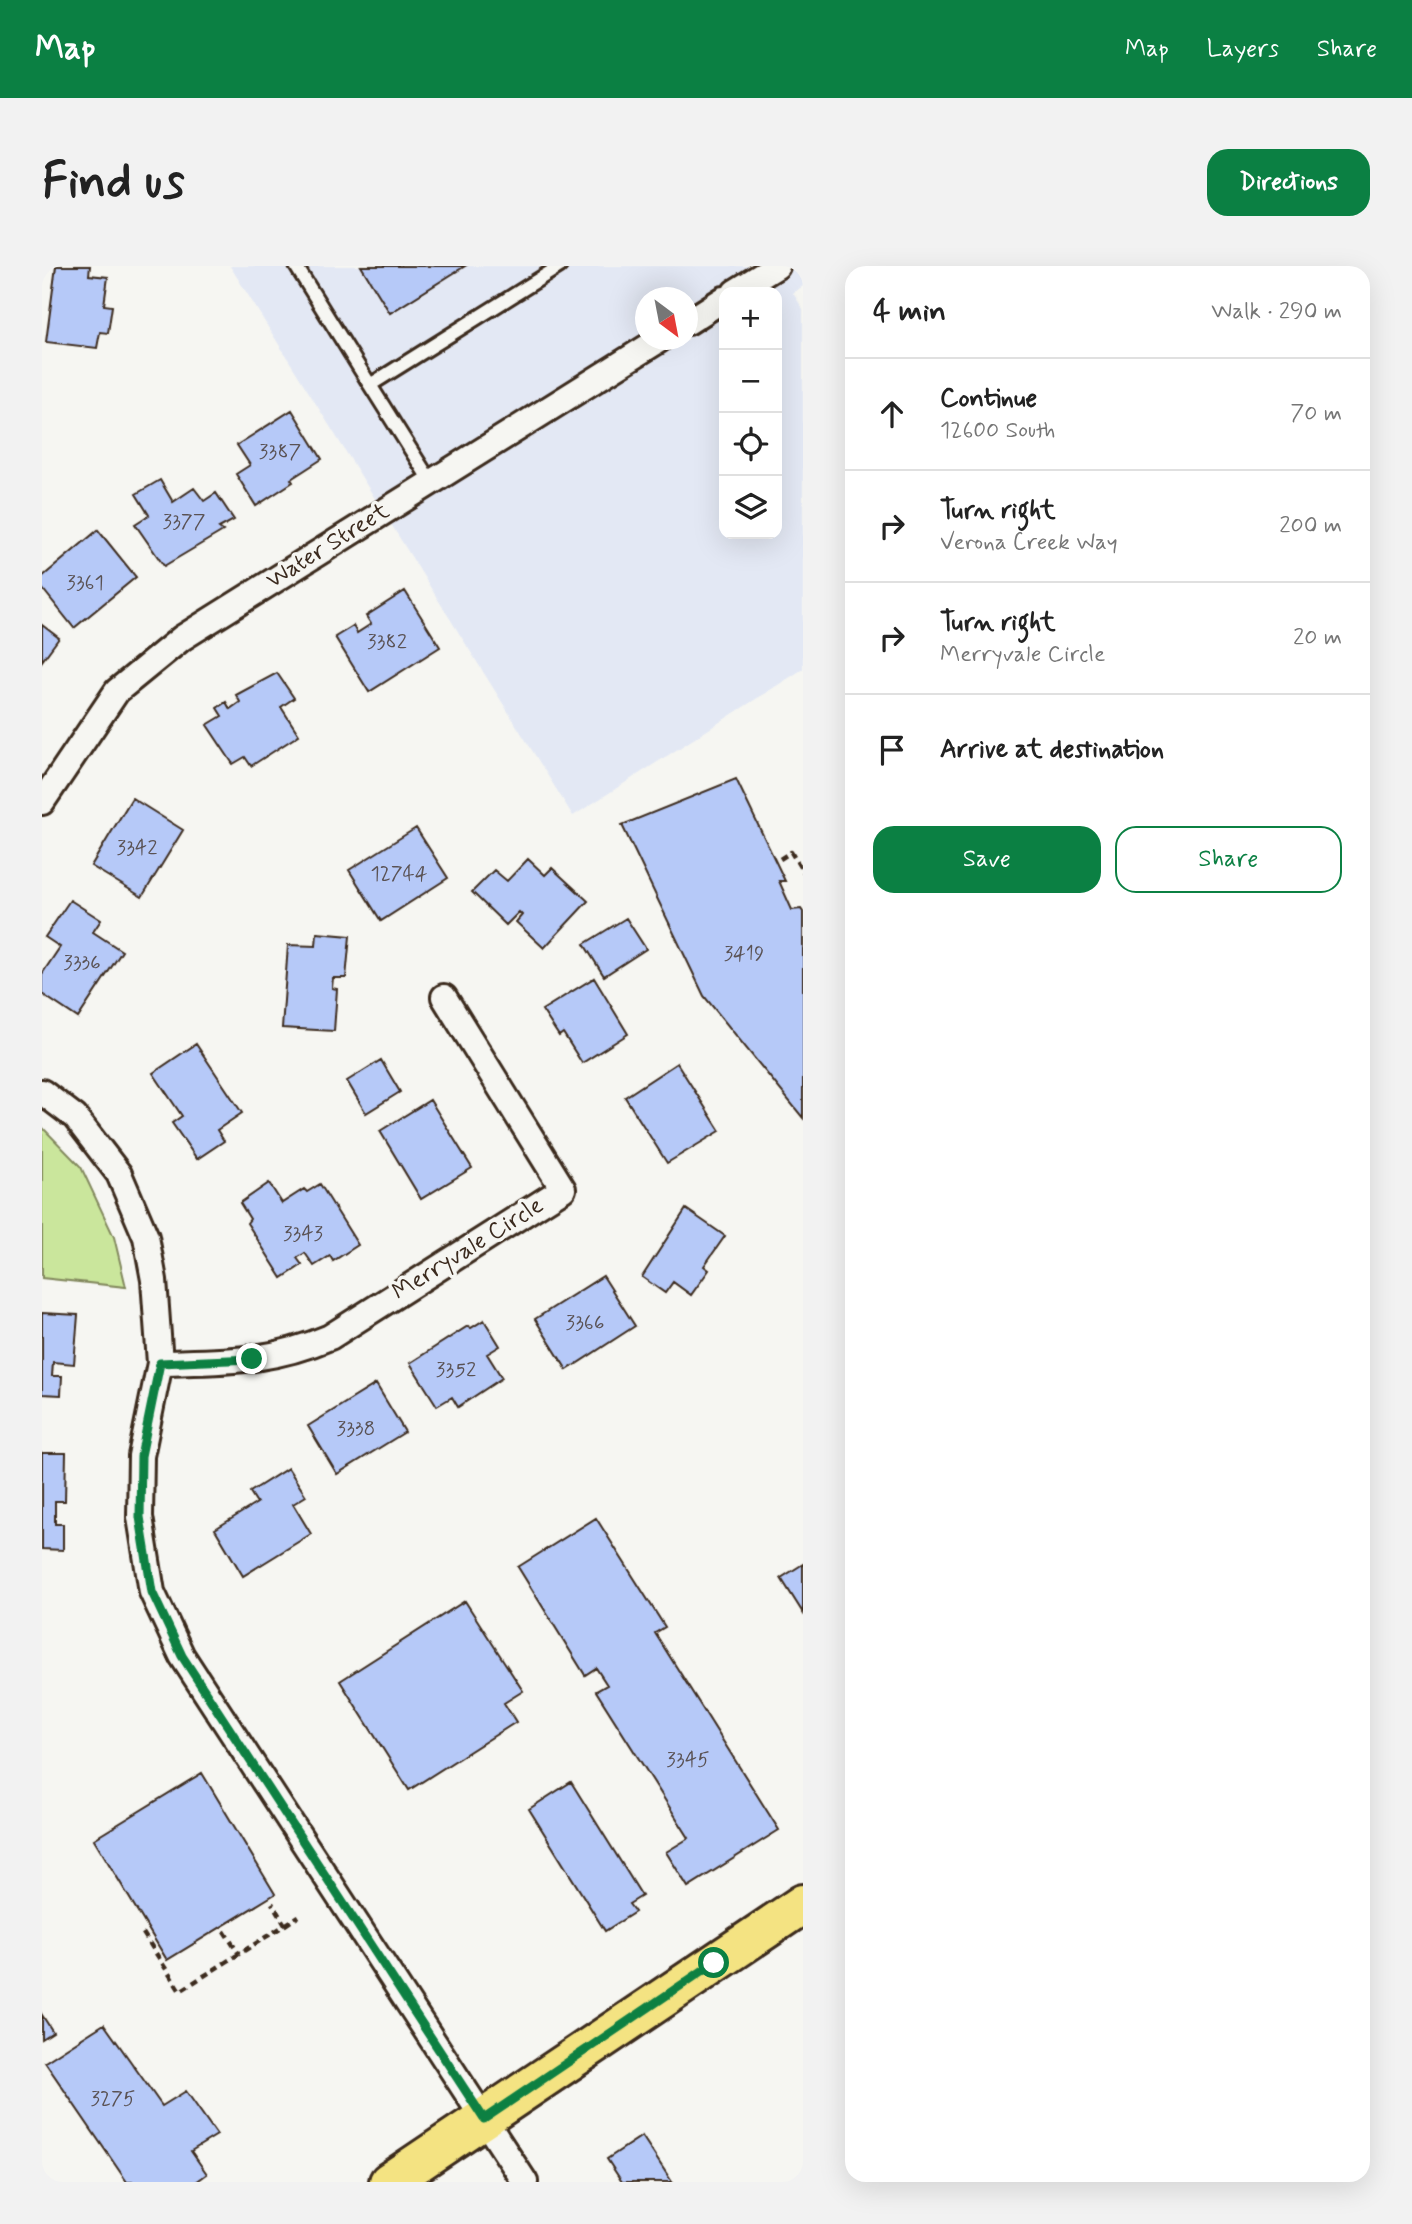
<!DOCTYPE html>
<html lang="en">
<head>
<meta charset="utf-8">
<style>
  body { margin:0; font-family:Mynerve,sans-serif; background:#f2f2f2; color:#222 }
  .controls { position:absolute; right:21px; top:21px; display:grid; overflow:hidden; border-radius:14px; box-shadow:0 7px 28px #0002 }
  .controls button { width:63px; height:63px; display:grid; place-items:center; padding:0; border:0; border-bottom:2px solid #e0e0e0; background:#fff; color:#222; font:35px sans-serif }
  .compass { position:absolute; left:593px; top:21px; width:63px; height:63px; border-radius:50%; background:#fff; box-shadow:0 7px 28px #0002; rotate:148deg }
  .stop { position:absolute; width:21px; height:21px; margin:-16px; border:5px solid #0b8043; border-radius:50%; background:#fff }
  .stop.end { background:#0b8043; border-color:#fff; box-shadow:0 2px 7px #0008 }
  .list { margin:0; padding:0; list-style:none }
  h2 { display:flex; justify-content:space-between; align-items:center; height:91px; margin:0; padding:0 28px; font-size:30px }
  h2 small { font-size:23px; font-weight:400; color:#767676 }
  .list li { display:grid; grid-template-columns:46px 1fr auto; gap:21px; align-items:center; box-sizing:border-box; height:112px; padding:0 28px; border-top:2px solid #e0e0e0 }
  .list b { display:block; font-size:26px; white-space:nowrap }
  .list p { margin:0; font-size:23px; white-space:nowrap; color:#767676 }
  .list em { font-size:23px; font-style:normal; color:#767676 }
  .actions { display:flex; gap:14px; padding:21px 28px }
  .actions a { flex:1; padding:16px 0; border:2px solid #0b8043; border-radius:21px; text-align:center; font-size:24px; color:#0b8043 }
  .actions .main { background:#0b8043; color:#fff }
  .icon { flex:none; width:38px; height:38px; fill:none; stroke:currentColor; stroke-width:2; stroke-linecap:round; stroke-linejoin:round }
  .map { position:relative; flex:none; width:761px; height:1916px; overflow:hidden; border-radius:21px }
  header { display:flex; align-items:center; gap:42px; box-sizing:border-box; height:98px; padding:0 35px; background:#0b8043; color:#fff }
  header strong { font-size:33px }
  nav { display:flex; gap:38px; margin-inline-start:auto; font-size:24px }
  .intro { display:flex; align-items:center; justify-content:space-between; box-sizing:border-box; height:168px; padding:0 42px }
  h1 { margin:0; font-size:49px }
  .button { padding:18px 32px; border-radius:21px; background:#0b8043; color:#fff; font-size:24px; font-weight:700 }
  main { display:flex; gap:42px; padding:0 42px }
  aside { flex:1; background:#fff; border-radius:21px; box-shadow:0 7px 28px #0002 }
  .map>svg:first-child { display:block }
  .built { fill:#e3e8f4; fill-rule:evenodd }
  .green { fill:#cae69c; stroke:#82885d; stroke-width:2 }
  .building { fill:#b6c9f8; stroke:#3b2a1e; stroke-width:2 }
  .lines { fill:none; stroke-linecap:round; stroke-linejoin:round }
  .service-casing { stroke:#3b2a1e; stroke-width:18 }
  .minor-casing { stroke:#3b2a1e; stroke-width:30 }
  .primary-casing { stroke:#3b2a1e; stroke-width:44 }
  .path { stroke:#3b2a1e; stroke-width:4.5; stroke-dasharray:7 5; stroke-linecap:butt }
  .service { stroke:#f6f6f2; stroke-width:12 }
  .minor { stroke:#f6f6f2; stroke-width:24 }
  .primary { stroke:#f4e382; stroke-width:38 }
  .route { stroke:#0b8043; stroke-width:9 }
  .labels { text-anchor:middle; dominant-baseline:central; stroke-width:7; stroke-linejoin:round; paint-order:stroke }
  .number-label { font-size:21px; fill:#5a5254 }
  .street-label { font-size:24px; fill:#3b2a1e; stroke:#f6f6f2 }
</style>
</head>
<body>
<header>
<strong>Map</strong>
<nav><a>Map</a><a>Layers</a><a>Share</a></nav>
</header>
<div class="intro"><h1>Find us</h1><a class="button">Directions</a></div>
<main>
<div class="map">
<svg width="761" height="1916" viewBox="0 0 761 1916">
  <rect width="100%" height="100%" fill="#f6f6f2"/>
  <filter id="ink" filterUnits="userSpaceOnUse"><feTurbulence type="fractalNoise" baseFrequency=".0143" numOctaves="2"/><feDisplacementMap in="SourceGraphic" scale="14" xChannelSelector="R" yChannelSelector="G"/><feConvolveMatrix kernelMatrix="1 2 1 2 8 2 1 2 1" color-interpolation-filters="sRGB"/></filter>
  <g filter="url(#ink)">
    <path class="built" d="M188,0H761V20L751,27L761,43V403L531,550ZM682,26H735V268H682ZM604,32H646V74H604Z"/>
    <path class="green" d="M0,861L39,901L72,971L84,1021L0,1012Z"/>
    <path class="building" d="M14,0H48L47,9L66,11L62,39L70,40L66,67L58,66L55,82L4,76Z
      M319,0H423L348,47Z
      M250,144L280,193L249,213L251,216L214,240L194,208L208,199L195,179Z
      M118,214L131,236L152,222L162,235L174,227L192,254L177,262L181,265L122,300L93,258L107,249L94,228Z
      M56,264L94,311L32,362L0,322V311Z
      M363,325L398,381L327,426L293,371L311,360L315,367L329,358L324,350Z
      M0,359L17,372L0,395Z
      M235,407L252,432L239,441L257,469L209,500L203,491L191,498L165,459L180,450L175,442L184,436L188,443L198,436L194,429Z
      M694,513L743,615H737L750,644L759,643L761,646V852L662,730L580,559Z
      M90,532L141,564L100,631L49,600Z
      M374,562L406,612L339,655L307,604Z
      M486,593L503,609L510,602L546,635L502,682L474,656L480,649L477,646L464,659L430,626L452,604L465,615Z
      M28,634L59,654L51,666L80,685L36,752L0,728V708L18,681L3,671Z
      M584,652L604,683L562,710L542,678Z
      M275,667L308,670L304,712H291L290,722L295,723L292,765L240,762L246,679L274,680Z
      M552,712L586,768L540,797L521,767L517,770L500,744Z
      M154,778L200,847L175,864L182,875L155,893L130,857L140,850L111,807Z
      M339,794L358,826L324,847L305,815Z
      M635,797L678,865L625,897L583,831Z
      M388,834L430,902L379,933L338,865Z
      M227,917L240,937L262,923L265,926L278,918L316,979L291,995L288,990L272,1000L263,987L255,992L260,999L240,1012L205,957L208,953L198,937Z
      M644,943L683,970L662,1000L667,1004L649,1029L631,1016L623,1027L600,1011Z
      M561,1010L593,1060L525,1104L493,1053Z
      M0,1047L36,1049L32,1098L11,1096L10,1110H20L19,1129L0,1128Z
      M442,1054L458,1080L445,1088L460,1112L416,1141L410,1131L395,1140L368,1097L426,1060L429,1062Z
      M334,1118L363,1166L295,1208L266,1160Z
      M0,1187H24L23,1235H13V1258H21V1284L0,1283Z
      M246,1202L264,1230L251,1238L269,1268L201,1310L173,1263L215,1237L208,1226Z
      M554,1252L623,1361L613,1367L737,1564L646,1621L624,1586L647,1572L554,1425L565,1419L554,1402L543,1409L476,1301Z
      M761,1298V1347L739,1312Z
      M423,1335L481,1425L462,1437L474,1456L367,1524L298,1415Z
      M160,1507L233,1628L125,1694L52,1573Z
      M529,1516L600,1630L587,1638L593,1646L563,1665L487,1543Z
      M0,1749L11,1766L0,1773Z
      M62,1758L120,1840L144,1825L175,1869L149,1885L165,1908L154,1916H85L3,1796Z
      M600,1870L630,1916H580L565,1893Z"/>
    <g class="lines">
      <g class="service-casing">
        <path id="service" d="M254,0L328,119
          M389,216L328,119L518,0"/>
      </g>
      <g class="minor-casing">
        <path id="minor" d="M693,26L735,0
          M646,56L682,33
          M0,536L75,425L140,372L617,74
          M0,826L33,851L77,908L104,971L112,1014L118,1097L99,1190L98,1251L110,1326L140,1390L483,1916
          M118,1097C182,1095 227,1097 288,1071L521,923L402,731"/>
      </g>
      <g class="primary-casing">
        <path id="primary" d="M347,1916L761,1638"/>
      </g>
      <path class="path" d="M738,593L749,586L761,606
        M243,1659L257,1650
        M182,1665L197,1688
        M101,1667L138,1725L243,1659L230,1637"/>
      <use href="#service" class="service"/>
      <use href="#minor" class="minor"/>
      <use href="#primary" class="primary"/>
    </g>
  </g>
  <g class="lines" filter="url(#ink)">
    <path class="route" d="M210,1093L118,1097L99,1190L98,1251L110,1326L140,1390L442,1853L672,1697"/>
  </g>
  <g class="labels">
    <g class="number-label">
      <text x="238" y="186">3387</text>
      <text x="142" y="256">3377</text>
      <text x="43" y="317">3361</text>
      <text x="345" y="376">3382</text>
      <text x="95" y="582">3342</text>
      <text x="357" y="608">12744</text>
      <text x="702" y="688">3419</text>
      <text x="40" y="697">3336</text>
      <text x="261" y="968">3343</text>
      <text x="543" y="1057">3366</text>
      <text x="414" y="1104">3352</text>
      <text x="314" y="1163">3338</text>
      <text x="646" y="1494">3345</text>
      <text x="71" y="1833">3275</text>
    </g>
    <g class="street-label">
      <text transform="translate(286 280) rotate(-32)">Water Street</text>
      <text transform="translate(426 983) rotate(-32)">Merryvale Circle</text>
    </g>
  </g>
</svg>
<div class="controls">
<button>+</button>
<button>−</button>
<button><svg class="icon" aria-label="locate" viewBox="0 0 24 24"><circle cx="12" cy="12" r="6"/><path d="M12 2v4M12 18v4M2 12h4M18 12h4"/></svg></button>
<button><svg class="icon" aria-label="layers" viewBox="0 0 24 24"><path d="M12 4l9 5-9 5-9-5zM3 14l9 5 9-5"/></svg></button>
</div>
<svg class="compass" viewBox="-18 -18 36 36"><path d="M0-13l5 13h-10z" fill="#e53935"/><path d="M0 13l5-13h-10z" fill="#767676"/></svg>
<div class="stop" style="left:672px;top:1697px"></div>
<div class="stop end" style="left:210px;top:1093px"></div>
</div>
<aside>
<h2>4 min<small>Walk · 290 m</small></h2>
<ul class="list">
<li><svg class="icon" aria-label="ahead" viewBox="0 0 24 24"><path d="M12 20V5M6 11l6-6 6 6"/></svg><div><b>Continue</b><p>12600 South</p></div><em>70 m</em></li>
<li><svg class="icon" aria-label="right" viewBox="0 0 24 24"><path d="M7 20v-9h11M14 6l5 5-5 5"/></svg><div><b>Turn right</b><p>Verona Creek Way</p></div><em>200 m</em></li>
<li><svg class="icon" aria-label="right" viewBox="0 0 24 24"><path d="M7 20v-9h11M14 6l5 5-5 5"/></svg><div><b>Turn right</b><p>Merryvale Circle</p></div><em>20 m</em></li>
<li><svg class="icon" aria-label="arrive" viewBox="0 0 24 24"><path d="M6 21V4h12l-3 4 3 4H6"/></svg><div><b>Arrive at destination</b></div></li>
</ul>
<div class="actions"><a class="main">Save</a><a>Share</a></div>
</aside>
</main>
</body>
</html>
